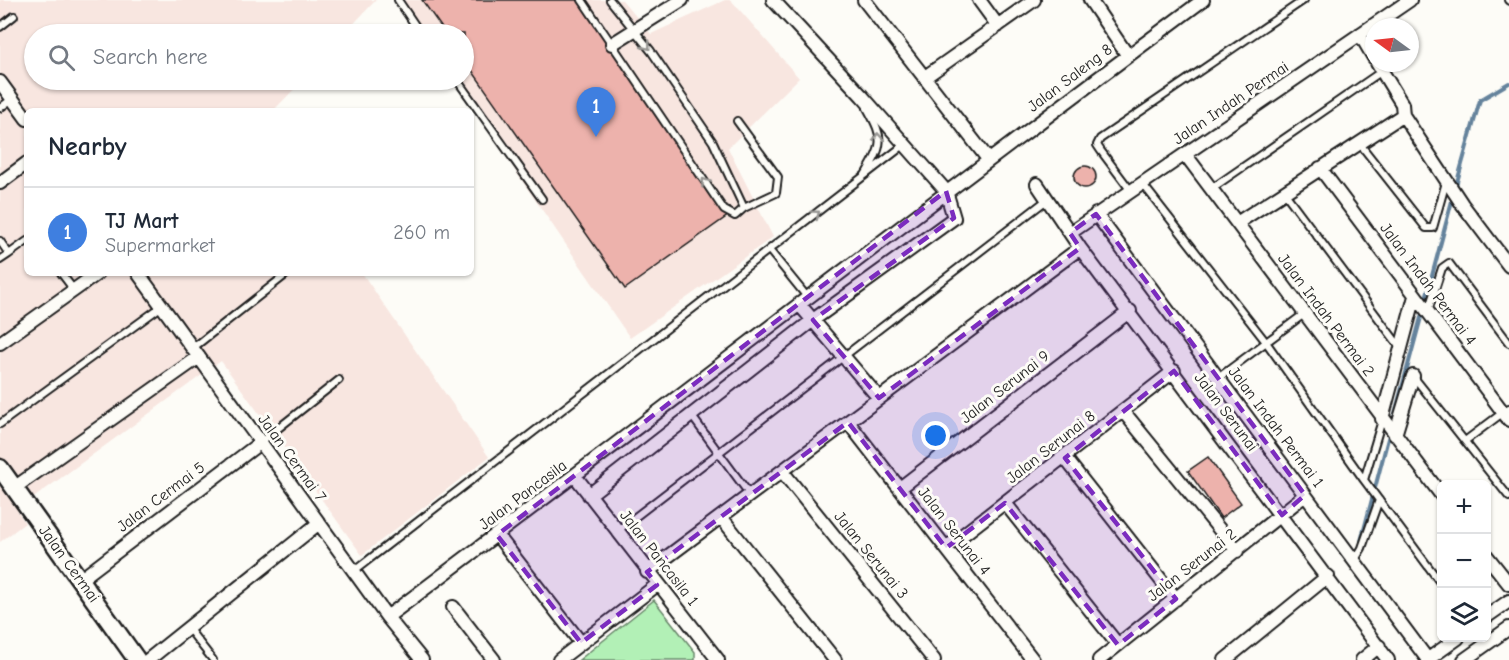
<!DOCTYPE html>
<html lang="en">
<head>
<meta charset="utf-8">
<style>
  body { margin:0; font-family:"Comic Neue",sans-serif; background:#f6f6f7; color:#1f2937 }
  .controls { position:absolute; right:18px; bottom:18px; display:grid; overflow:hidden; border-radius:9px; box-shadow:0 2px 4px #0004 }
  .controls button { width:54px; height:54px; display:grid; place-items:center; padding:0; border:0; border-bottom:2px solid #e0e1e3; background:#fff; color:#1f2937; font:30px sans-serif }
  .compass { position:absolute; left:1365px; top:18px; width:54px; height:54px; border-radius:50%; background:#fff; box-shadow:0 2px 4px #0004; rotate:285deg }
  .you { position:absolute; left:936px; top:436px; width:21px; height:21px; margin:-15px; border:4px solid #fff; border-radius:50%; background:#1a73e8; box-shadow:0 0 0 9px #1a73e833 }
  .badge { display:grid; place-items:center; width:39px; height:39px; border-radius:50%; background:#db2777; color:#fff; font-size:20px; font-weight:700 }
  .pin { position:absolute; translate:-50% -50px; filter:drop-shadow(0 2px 3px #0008) }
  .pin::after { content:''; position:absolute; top:32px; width:21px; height:18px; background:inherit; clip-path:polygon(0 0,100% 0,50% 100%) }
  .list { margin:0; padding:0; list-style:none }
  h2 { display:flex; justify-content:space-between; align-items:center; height:78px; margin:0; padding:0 24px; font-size:26px }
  h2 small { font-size:20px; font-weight:400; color:#747a83 }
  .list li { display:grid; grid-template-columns:39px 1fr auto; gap:18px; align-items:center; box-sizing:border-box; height:90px; padding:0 24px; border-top:2px solid #e0e1e3 }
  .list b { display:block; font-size:22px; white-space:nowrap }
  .list p { margin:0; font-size:20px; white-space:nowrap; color:#747a83 }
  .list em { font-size:20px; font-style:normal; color:#747a83 }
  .icon { flex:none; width:33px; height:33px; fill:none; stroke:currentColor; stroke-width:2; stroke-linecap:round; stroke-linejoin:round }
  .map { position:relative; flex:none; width:1509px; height:660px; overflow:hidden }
  .search { position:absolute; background:#fff; box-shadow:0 2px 4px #0004; left:24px; top:24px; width:450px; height:66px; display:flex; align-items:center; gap:15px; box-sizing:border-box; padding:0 21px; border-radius:33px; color:#747a83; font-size:22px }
  .panel { position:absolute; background:#fff; box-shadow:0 2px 4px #0004; left:24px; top:108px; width:450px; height:168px; border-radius:9px }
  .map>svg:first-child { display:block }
  .built { fill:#f8e6e0 }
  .green { fill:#b2f0b6; stroke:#678669; stroke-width:1.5 }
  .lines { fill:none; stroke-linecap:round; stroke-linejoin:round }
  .stream { stroke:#65839c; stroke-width:4 }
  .building { fill:#edb2ac; stroke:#1c1c1c; stroke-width:1.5 }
  .lane-casing { stroke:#1c1c1c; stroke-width:10 }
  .street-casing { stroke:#1c1c1c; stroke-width:16 }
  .secondary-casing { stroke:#1c1c1c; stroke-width:21 }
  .lane { stroke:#fdfcf7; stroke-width:6 }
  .street { stroke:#fdfcf7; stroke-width:12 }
  .secondary { stroke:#fdfcf7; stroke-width:16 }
  .oneway { stroke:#989794 }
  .marked { fill:#7b2cbf; fill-opacity:0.2; stroke:#7b2cbf; stroke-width:4.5; stroke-dasharray:12 8; stroke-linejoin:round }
  .labels { text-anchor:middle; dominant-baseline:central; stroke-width:6; stroke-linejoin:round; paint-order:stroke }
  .street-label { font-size:16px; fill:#1c1c1c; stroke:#fdfcf7 }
</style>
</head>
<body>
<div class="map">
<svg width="1509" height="660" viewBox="0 0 1509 660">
  <rect width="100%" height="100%" fill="#fdfcf7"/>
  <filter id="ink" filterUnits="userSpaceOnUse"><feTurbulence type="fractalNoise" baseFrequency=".0167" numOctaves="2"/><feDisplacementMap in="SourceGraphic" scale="12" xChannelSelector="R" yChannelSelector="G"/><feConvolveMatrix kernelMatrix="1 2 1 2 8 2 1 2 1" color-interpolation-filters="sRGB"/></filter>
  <g filter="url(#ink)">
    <path class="built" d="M0,0H376L344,34H34V80H303L273,111H27V273H362L489,457L362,555L221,361L17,510L25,523L0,542Z
      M399,0H622L651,34L725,0H731L799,78L728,148L773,237L630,338L453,80H464V34H422Z"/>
    <path class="green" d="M654,600L695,652V660H579Z"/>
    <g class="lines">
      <path class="stream" d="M1455,189L1480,100L1509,83
        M1425,302L1453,197
        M1393,421L1423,310
        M1361,541L1390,431"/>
    </g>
    <path class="building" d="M422,0H578L729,215L625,289L464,59V34H446Z
      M1074 177a11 11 0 1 1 22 0a11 11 0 1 1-22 0Z
      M1208,457L1241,503L1221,518L1188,471Z"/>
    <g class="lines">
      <g class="lane-casing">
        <path id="lane" d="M398,0L421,34
          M582,0L724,210L735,216L744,208L776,193L778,177L737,121
          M610,0L651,51L713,142L744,208
          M1508,0L1509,1
          M0,27L14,16
          M457,80L542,199
          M0,108L12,99
          M1360,144L1426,228H1433L1446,182
          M865,175C883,145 885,140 867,108
          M1142,183L1266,342L1364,480
          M1211,189L1382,71
          M1131,191L1101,151L1097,145L1100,139L1304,0
          M1284,192L1400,347
          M0,241L9,254L0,260
          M769,250L808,298
          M9,254L27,241
          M61,273L74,290
          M1428,311L1442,268L1449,263L1509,343
          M193,348L288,273
          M1413,376L1509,497
          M1218,378L1304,314
          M691,415L750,495
          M1382,420L1364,480L1442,585
          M0,424L162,306
          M1465,441L1509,408
          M261,442L339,380
          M617,531L1048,199
          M1355,560L1362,548L1379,500
          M354,571L904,145
          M188,628L213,660"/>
      </g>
      <g class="street-casing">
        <path id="street" d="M864,0L988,159
          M979,0L998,26
          M1090,0L1128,56
          M1360,34L1374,58
          M612,44L682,0
          M1377,63L1402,104L1403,115L1462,204L1509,266
          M925,77L1034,0
          M0,82L27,119
          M1185,154L1442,496
          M1320,168L1509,420
          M0,183L27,163
          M1037,184L1080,248L1388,660
          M1096,214L1428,660
          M1237,223L1403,115
          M1070,233L1410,0
          M138,273L387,617L422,660
          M799,304L879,398
          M0,343L98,273
          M1123,411L1237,551
          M1382,419L1415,296
          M848,422L1033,660
          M1395,435L1413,376
          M1065,458L1176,599
          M782,471L934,660
          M575,476L718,660
          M14,488L199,357
          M900,488L1130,311
          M589,495L813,320L954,218L946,191L862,96L773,0
          M1005,503L1118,645
          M721,517L835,660
          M497,535L581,643
          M946,548L1174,371
          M1486,555L1509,584
          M647,572L1080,248
          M81,579L261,442
          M453,607L494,660
          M387,617C660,412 929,203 1203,0
          M1486,617L1509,601
          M148,660L319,523
          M559,660L657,585
          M1099,660L1305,495
          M1225,660L1328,576
          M1362,660L1379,646
          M1427,660L1458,638
          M1464,660L1509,628"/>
      </g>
      <g class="secondary-casing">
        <path id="secondary" d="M0,468L137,660"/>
      </g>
      <use href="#lane" class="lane"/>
      <use href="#street" class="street"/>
      <use href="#secondary" class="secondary"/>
    </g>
    <defs><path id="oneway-chevron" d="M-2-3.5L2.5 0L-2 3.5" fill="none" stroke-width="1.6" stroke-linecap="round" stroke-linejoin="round" transform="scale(1.5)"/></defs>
    <g class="oneway">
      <use href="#oneway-chevron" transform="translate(647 46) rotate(51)"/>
      <use href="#oneway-chevron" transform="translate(878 137) rotate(-94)"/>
      <use href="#oneway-chevron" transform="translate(705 182) rotate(-124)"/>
      <use href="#oneway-chevron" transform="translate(816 214) rotate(-37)"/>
    </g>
  </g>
  <path class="marked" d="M946,191L954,218L813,320L879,398L1080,248L1070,233L1096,214L1305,495L1282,515L1174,371L1065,458L1176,599L1118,645L1005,503L946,548L848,422L647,572L657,585L581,643L497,535Z"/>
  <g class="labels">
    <g class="street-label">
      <text transform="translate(1070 78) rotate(-37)">Jalan Saleng 8</text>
      <text transform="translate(1231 103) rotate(-34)">Jalan Indah Permai</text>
      <text transform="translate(1428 284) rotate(53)">Jalan Indah Permai 4</text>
      <text transform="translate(1326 315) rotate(53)">Jalan Indah Permai 2</text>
      <text transform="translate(1005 387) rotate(-38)">Jalan Serunai 9</text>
      <text transform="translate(1226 412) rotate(53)">Jalan Serunai</text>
      <text transform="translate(1276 427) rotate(53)">Jalan Indah Permai 1</text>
      <text transform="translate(1051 447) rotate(-38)">Jalan Serunai 8</text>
      <text transform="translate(292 458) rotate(54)">Jalan Cermai 7</text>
      <text transform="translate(523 495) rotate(-37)">Jalan Pancasila</text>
      <text transform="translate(161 497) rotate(-37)">Jalan Cermai 5</text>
      <text transform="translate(954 531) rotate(52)">Jalan Serunai 4</text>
      <text transform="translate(871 555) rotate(51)">Jalan Serunai 3</text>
      <text transform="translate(659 558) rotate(52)">Jalan Pancasila 1</text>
      <text transform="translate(69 564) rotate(54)">Jalan Cermai</text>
      <text transform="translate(1192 565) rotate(-38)">Jalan Serunai 2</text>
    </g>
  </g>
</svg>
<div class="controls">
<button>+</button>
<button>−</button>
<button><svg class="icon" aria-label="layers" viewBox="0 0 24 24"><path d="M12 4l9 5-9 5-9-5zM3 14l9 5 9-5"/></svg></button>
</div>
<svg class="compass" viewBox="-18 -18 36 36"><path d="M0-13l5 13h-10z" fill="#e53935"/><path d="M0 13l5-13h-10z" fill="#747a83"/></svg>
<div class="you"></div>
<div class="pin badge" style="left:596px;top:137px;background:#3f7fe0">1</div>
<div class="search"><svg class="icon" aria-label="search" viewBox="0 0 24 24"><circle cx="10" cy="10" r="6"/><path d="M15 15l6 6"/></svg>Search here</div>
<section class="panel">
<h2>Nearby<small></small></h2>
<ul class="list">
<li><span class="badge" style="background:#3f7fe0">1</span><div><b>TJ Mart</b><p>Supermarket</p></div><em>260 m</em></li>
</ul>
</section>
</div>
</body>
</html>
